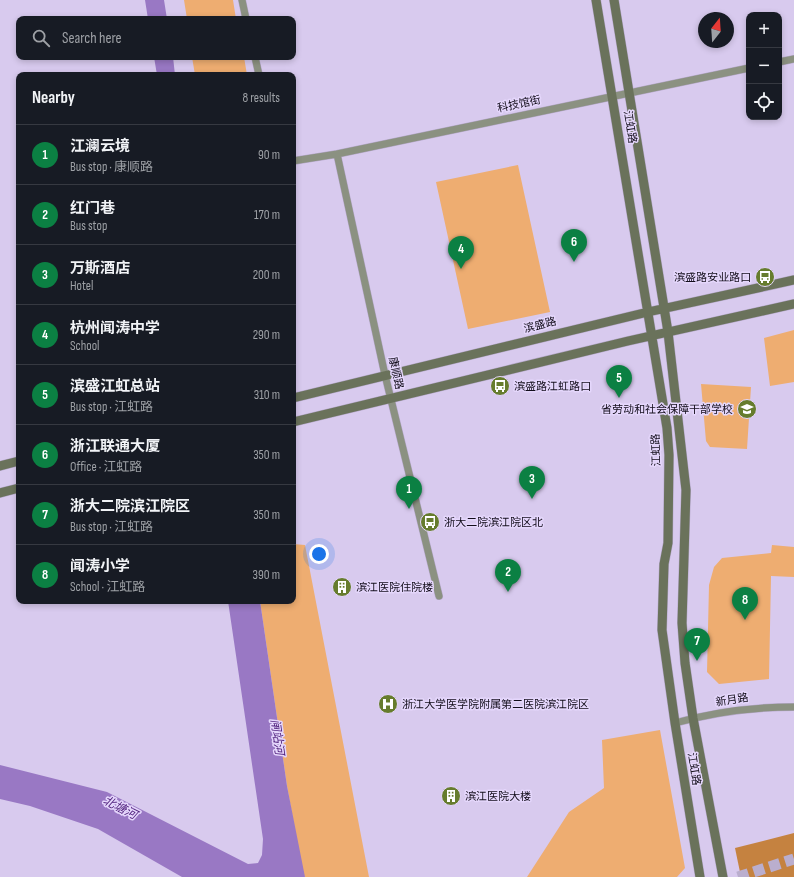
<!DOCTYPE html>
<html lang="en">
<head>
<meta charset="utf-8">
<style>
  body { margin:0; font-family:"Sofia Sans Condensed","Noto Sans SC",sans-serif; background:#20242c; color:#f1f3f6 }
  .controls { position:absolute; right:12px; top:12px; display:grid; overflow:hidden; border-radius:8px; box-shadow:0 2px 6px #0003 }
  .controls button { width:36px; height:36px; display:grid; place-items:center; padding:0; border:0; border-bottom:1px solid #363941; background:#171b24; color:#f1f3f6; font:20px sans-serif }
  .compass { position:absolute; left:698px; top:12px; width:36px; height:36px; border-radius:50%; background:#171b24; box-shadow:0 2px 6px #0003; rotate:17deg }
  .you { position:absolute; left:319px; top:554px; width:14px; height:14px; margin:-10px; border:3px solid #fff; border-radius:50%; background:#1a73e8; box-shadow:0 0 0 6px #1a73e833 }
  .badge { display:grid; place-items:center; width:26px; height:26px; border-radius:50%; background:#0b8043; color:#fff; font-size:13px; font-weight:700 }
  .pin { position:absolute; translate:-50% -33px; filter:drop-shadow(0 1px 2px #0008) }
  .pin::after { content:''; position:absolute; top:21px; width:14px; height:12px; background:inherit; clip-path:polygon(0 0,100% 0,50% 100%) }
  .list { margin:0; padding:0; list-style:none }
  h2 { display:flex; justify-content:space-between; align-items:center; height:52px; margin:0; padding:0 16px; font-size:17px }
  h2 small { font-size:13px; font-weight:400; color:#9ea1a6 }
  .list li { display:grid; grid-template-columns:26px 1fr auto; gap:12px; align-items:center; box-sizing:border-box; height:60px; padding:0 16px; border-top:1px solid #363941 }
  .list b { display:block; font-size:15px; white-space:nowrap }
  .list p { margin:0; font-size:13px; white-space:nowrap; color:#9ea1a6 }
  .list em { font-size:13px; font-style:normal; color:#9ea1a6 }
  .icon { flex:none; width:22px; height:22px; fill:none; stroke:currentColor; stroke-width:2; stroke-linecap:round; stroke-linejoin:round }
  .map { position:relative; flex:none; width:794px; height:877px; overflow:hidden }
  .search { position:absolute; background:#171b24; box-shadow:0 2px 6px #0003; left:16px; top:16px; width:280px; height:44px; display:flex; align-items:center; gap:10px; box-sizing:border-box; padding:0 14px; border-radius:8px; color:#9ea1a6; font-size:15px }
  .panel { position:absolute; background:#171b24; box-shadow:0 2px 6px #0003; left:16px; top:72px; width:280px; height:532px; border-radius:8px }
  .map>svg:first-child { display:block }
  .green { fill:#eead71 }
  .forest { fill:#c58240 }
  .water { fill:#9978c4 }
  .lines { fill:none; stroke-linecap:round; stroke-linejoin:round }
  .trunk-tunnel { stroke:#baaece; stroke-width:11; stroke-dasharray:11 5.5; stroke-linecap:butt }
  .minor-casing { stroke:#b4a8c8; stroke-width:8 }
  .secondary-casing { stroke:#b4a8c8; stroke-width:10 }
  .minor { stroke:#8b9181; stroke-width:7 }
  .secondary { stroke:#6a725b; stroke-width:9 }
  .labels { text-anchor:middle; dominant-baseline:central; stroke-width:3; stroke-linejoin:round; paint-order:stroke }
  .street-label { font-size:11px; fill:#120d1a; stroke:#e5d7fc }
  .poi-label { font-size:11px; fill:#120d1a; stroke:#e5d7fc; text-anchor:start }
  .water-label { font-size:12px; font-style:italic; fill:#50217d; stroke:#e5d7fc }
</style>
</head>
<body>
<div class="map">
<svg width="794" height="877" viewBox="0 0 794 877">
  <rect width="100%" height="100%" fill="#d8caee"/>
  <path class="green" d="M184,0H233L236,19H187Z
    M192,57H244L247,75H195Z
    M518,165L550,312L468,329L436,182Z
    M794,330V382L770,386L764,338Z
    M701,384L751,387L747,449L710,447L706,441Z
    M293,544L305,545L369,877H305L303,874L287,786L260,601H293Z
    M772,545L794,547V577L771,576L769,679L719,684L707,672L709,585L714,567L722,558L771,553Z
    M660,730L685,868L677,877H527L569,812L604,788L602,740Z"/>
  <path class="forest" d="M794,833V877H741L735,848Z"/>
  <path class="water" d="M145,0H164L167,19H148Z
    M154,57H173L175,75H157Z
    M228,601H260L287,786L305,877H182L98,829L30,806L0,799V765L107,792L248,864L258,863L262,855L263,839Z"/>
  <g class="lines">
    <path class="trunk-tunnel" d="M738,877L794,859"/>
    <g class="minor-casing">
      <path id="minor" d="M242,0L246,19
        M255,57L259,75
        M779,62L794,59
        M337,154L385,375L439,596
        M293,161L337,154L749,68
        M675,723C714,712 754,707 794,707"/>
    </g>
    <g class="secondary-casing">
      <path id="secondary" d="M596,0L667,428L669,455L668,543L664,564L662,630L675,723L700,877
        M614,0L668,332L686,490L682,623L685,663L693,718L723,877
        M293,398L648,312L794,280
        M293,422L628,341L794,304
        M0,466L19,461
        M0,493L19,488"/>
    </g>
    <use href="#minor" class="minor"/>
    <use href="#secondary" class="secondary"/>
  </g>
  <defs>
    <g id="bus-disc" transform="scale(1)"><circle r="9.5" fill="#667c2d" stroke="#e5d7fc"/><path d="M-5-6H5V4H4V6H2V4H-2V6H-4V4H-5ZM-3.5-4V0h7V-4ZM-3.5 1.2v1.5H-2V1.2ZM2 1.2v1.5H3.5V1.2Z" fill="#fff"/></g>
    <g id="school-disc" transform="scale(1)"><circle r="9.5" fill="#667c2d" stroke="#e5d7fc"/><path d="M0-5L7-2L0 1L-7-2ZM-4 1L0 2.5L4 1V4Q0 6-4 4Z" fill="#fff"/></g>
    <g id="building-disc" transform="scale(1)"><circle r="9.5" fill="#667c2d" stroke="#e5d7fc"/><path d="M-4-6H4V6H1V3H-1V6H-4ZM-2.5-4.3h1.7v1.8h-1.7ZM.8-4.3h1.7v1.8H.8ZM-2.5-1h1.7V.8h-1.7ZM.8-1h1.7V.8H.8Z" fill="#fff"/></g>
    <g id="hospital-disc" transform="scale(1)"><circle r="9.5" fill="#667c2d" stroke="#e5d7fc"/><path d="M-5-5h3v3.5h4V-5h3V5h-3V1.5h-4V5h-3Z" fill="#fff"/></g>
  </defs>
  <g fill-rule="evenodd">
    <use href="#bus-disc" x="765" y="277"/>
    <use href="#bus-disc" x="500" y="386"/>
    <use href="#school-disc" x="747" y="409"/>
    <use href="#bus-disc" x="430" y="522"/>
    <use href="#building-disc" x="342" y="587"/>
    <use href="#hospital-disc" x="388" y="704"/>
    <use href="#building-disc" x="451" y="796"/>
  </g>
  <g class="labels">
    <g class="street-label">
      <text transform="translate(519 104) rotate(-12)">科技馆街</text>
      <text transform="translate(630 127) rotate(81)">江虹路</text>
      <text transform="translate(540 325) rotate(-14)">滨盛路</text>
      <text transform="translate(396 373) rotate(77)">康顺路</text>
      <text transform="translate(656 450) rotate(-92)">江虹路</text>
      <text transform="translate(732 700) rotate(-9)">新月路</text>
      <text transform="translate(694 769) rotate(81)">江虹路</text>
    </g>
    <g class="poi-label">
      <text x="751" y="277" text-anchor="end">滨盛路安业路口</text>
      <text x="514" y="386">滨盛路江虹路口</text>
      <text x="733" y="409" text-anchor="end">省劳动和社会保障干部学校</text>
      <text x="444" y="522">浙大二院滨江院区北</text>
      <text x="356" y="587">滨江医院住院楼</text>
      <text x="402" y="704">浙江大学医学院附属第二医院滨江院区</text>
      <text x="465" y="796">滨江医院大楼</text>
    </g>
    <g class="water-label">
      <text transform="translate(277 737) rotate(82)">闸站河</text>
      <text transform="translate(120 808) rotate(27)">北塘河</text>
    </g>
  </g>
</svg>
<div class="controls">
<button>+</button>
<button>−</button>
<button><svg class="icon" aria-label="locate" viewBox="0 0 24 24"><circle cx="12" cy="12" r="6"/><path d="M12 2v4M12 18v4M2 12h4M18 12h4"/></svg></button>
</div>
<svg class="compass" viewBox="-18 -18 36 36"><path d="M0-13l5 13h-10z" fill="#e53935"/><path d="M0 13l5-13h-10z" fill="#9ea1a6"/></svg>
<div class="you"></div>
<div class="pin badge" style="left:409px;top:509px">1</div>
<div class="pin badge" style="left:508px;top:592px">2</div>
<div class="pin badge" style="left:532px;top:499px">3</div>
<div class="pin badge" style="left:461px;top:269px">4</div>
<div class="pin badge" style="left:619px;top:398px">5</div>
<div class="pin badge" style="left:574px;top:262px">6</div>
<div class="pin badge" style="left:697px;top:661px">7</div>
<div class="pin badge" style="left:745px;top:620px">8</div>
<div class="search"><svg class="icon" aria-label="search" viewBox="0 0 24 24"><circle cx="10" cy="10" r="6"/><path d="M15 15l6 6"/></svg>Search here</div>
<section class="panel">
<h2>Nearby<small>8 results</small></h2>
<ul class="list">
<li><span class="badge">1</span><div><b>江澜云境</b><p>Bus stop · 康顺路</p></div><em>90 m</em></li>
<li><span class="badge">2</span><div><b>红门巷</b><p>Bus stop</p></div><em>170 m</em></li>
<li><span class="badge">3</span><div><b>万斯酒店</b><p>Hotel</p></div><em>200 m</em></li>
<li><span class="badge">4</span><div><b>杭州闻涛中学</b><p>School</p></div><em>290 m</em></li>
<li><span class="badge">5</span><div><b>滨盛江虹总站</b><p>Bus stop · 江虹路</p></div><em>310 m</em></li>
<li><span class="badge">6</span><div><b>浙江联通大厦</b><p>Office · 江虹路</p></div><em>350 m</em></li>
<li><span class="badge">7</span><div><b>浙大二院滨江院区</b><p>Bus stop · 江虹路</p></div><em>350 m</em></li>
<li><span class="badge">8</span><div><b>闻涛小学</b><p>School · 江虹路</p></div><em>390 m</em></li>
</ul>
</section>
</div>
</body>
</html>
